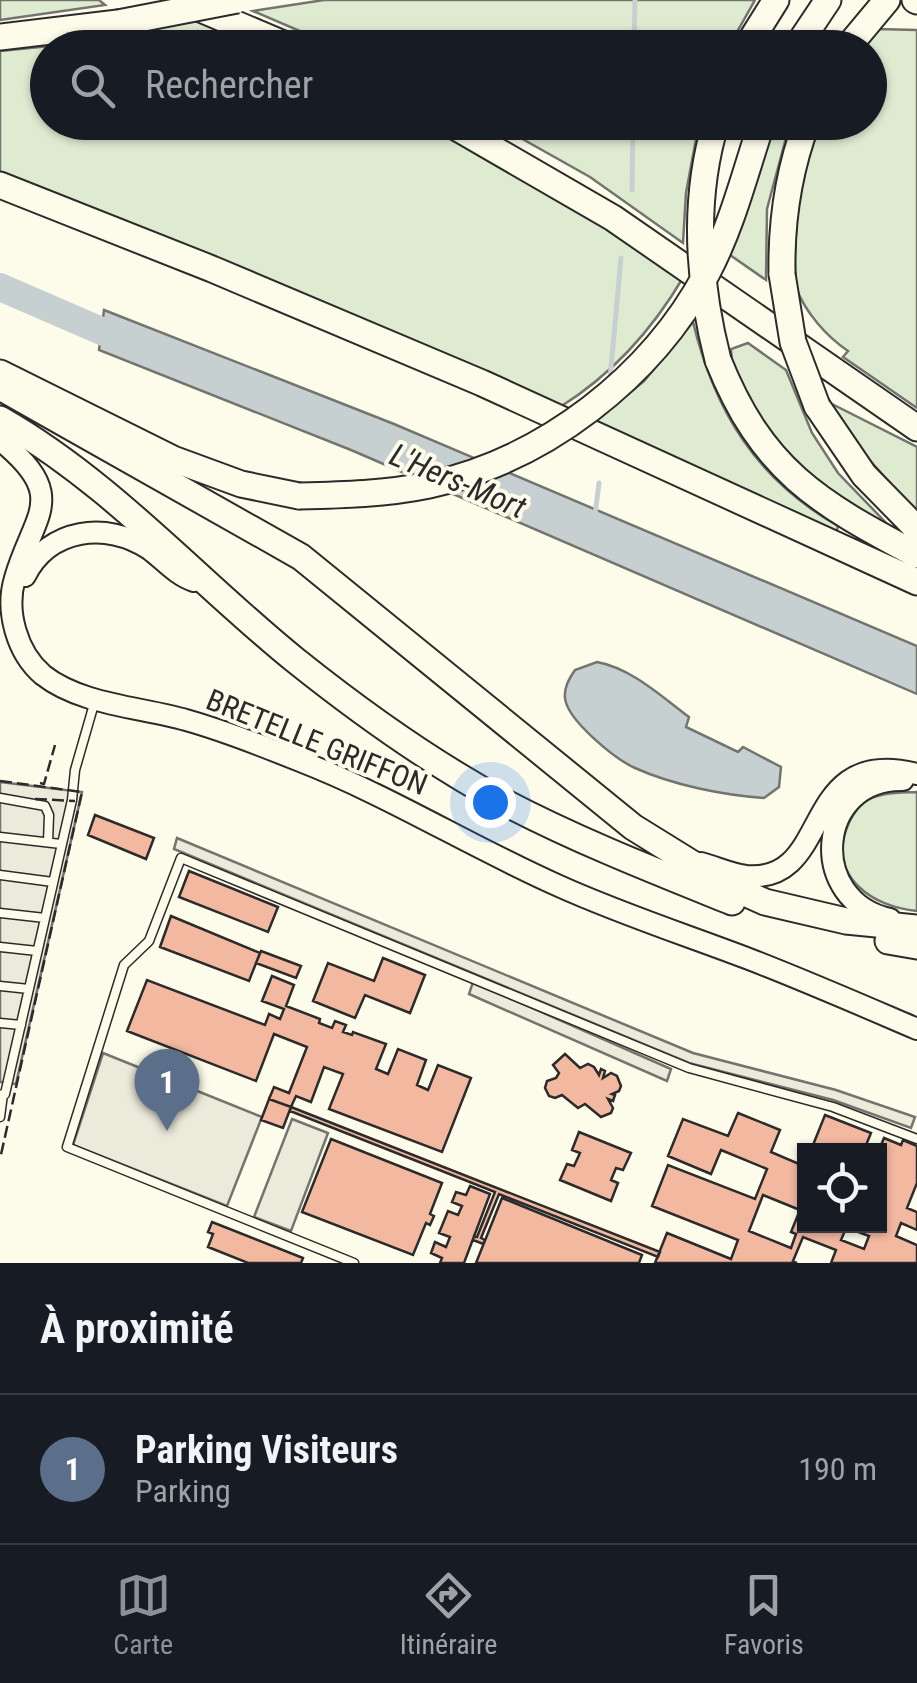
<!DOCTYPE html>
<html lang="fr">
<head>
<meta charset="utf-8">
<style>
  body { margin:0; font-family:"Roboto Condensed",sans-serif; background:#20242c; color:#f1f3f6 }
  .controls { position:absolute; right:30px; bottom:30px; display:grid; overflow:hidden; border-radius:0px; box-shadow:0 2px 8px #0004 }
  .controls button { width:90px; height:90px; display:grid; place-items:center; padding:0; border:0; border-bottom:2px solid #363941; background:#171b24; color:#f1f3f6; font:50px sans-serif }
  .you { position:absolute; left:490px; top:802px; width:35px; height:35px; margin:-25px; border:8px solid #fff; border-radius:50%; background:#1a73e8; box-shadow:0 0 0 15px #1a73e833 }
  .badge { display:grid; place-items:center; width:65px; height:65px; border-radius:50%; background:#8c9099; color:#fff; font-size:32px; font-weight:700 }
  .pin { position:absolute; translate:-50% -82px; filter:drop-shadow(0 2px 5px #0008) }
  .pin::after { content:''; position:absolute; top:52px; width:35px; height:30px; background:inherit; clip-path:polygon(0 0,100% 0,50% 100%) }
  .list { margin:0; padding:0; list-style:none }
  h2 { display:flex; justify-content:space-between; align-items:center; height:130px; margin:0; padding:0 40px; font-size:42px }
  h2 small { font-size:32px; font-weight:400; color:#9ea1a6 }
  .list li { display:grid; grid-template-columns:65px 1fr auto; gap:30px; align-items:center; box-sizing:border-box; height:150px; padding:0 40px; border-top:2px solid #363941 }
  .list b { display:block; font-size:38px; white-space:nowrap }
  .list p { margin:0; font-size:32px; white-space:nowrap; color:#9ea1a6 }
  .list em { font-size:32px; font-style:normal; color:#9ea1a6 }
  .icon { flex:none; width:55px; height:55px; fill:none; stroke:currentColor; stroke-width:2; stroke-linecap:round; stroke-linejoin:round }
  .map { position:relative; flex:none; width:917px; height:1263px; overflow:hidden }
  .search { position:absolute; background:#171b24; box-shadow:0 2px 8px #0004; left:30px; right:30px; top:30px; height:110px; display:flex; align-items:center; gap:25px; box-sizing:border-box; padding:0 35px; border-radius:55px; color:#9ea1a6; font-size:38px }
  .sheet { height:280px; background:#171b24 }
  nav { display:flex; justify-content:space-around; align-items:center; box-sizing:border-box; height:140px; border-top:2px solid #363941; background:#171b24; font-size:28px; color:#9ea1a6 }
  nav a { display:grid; justify-items:center; gap:5px }
  nav .on { color:#8c9099 }
  .map>svg:first-child { display:block }
  .green { fill:#deebd1; stroke:#74746e; stroke-width:2.5 }
  .parking { fill:#eceadb; stroke:#74746e; stroke-width:2.5 }
  .water { fill:#c7d0d0; stroke:#74746e; stroke-width:2.5 }
  .lines { fill:none; stroke-linecap:round; stroke-linejoin:round }
  .stream { stroke:#c7d0d0; stroke-width:5 }
  .river { stroke:#c7d0d0; stroke-width:28 }
  .building { fill:#f2b8a0; stroke:#2b2b2b; stroke-width:2.5; fill-rule:evenodd }
  .service-casing { stroke:#2b2b2b; stroke-width:11 }
  .secondary-casing { stroke:#2b2b2b; stroke-width:24 }
  .trunk-casing { stroke:#2b2b2b; stroke-width:29 }
  .motorway-casing { stroke:#2b2b2b; stroke-width:29 }
  .service { stroke:#fdfbea; stroke-width:8 }
  .secondary { stroke:#fdfbea; stroke-width:20 }
  .trunk { stroke:#fdfbea; stroke-width:25 }
  .motorway { stroke:#fdfbea; stroke-width:25 }
  .motorway-bridge-casing { stroke:#2b2b2b; stroke-width:29; stroke-linecap:butt }
  .motorway-bridge { stroke:#fdfbea; stroke-width:25 }
  .fence { stroke:#2b2b2b; stroke-width:2.5; stroke-dasharray:12 5; stroke-linecap:butt }
  .labels { text-anchor:middle; dominant-baseline:central; stroke-width:8; stroke-linejoin:round; paint-order:stroke }
  .street-label { font-size:30px; fill:#2b2b2b; stroke:#fdfbea }
  .water-label { font-size:32px; font-style:italic; fill:#2b2b2b; stroke:#fdfbea }
</style>
</head>
<body>
<div class="map">
<svg width="917" height="1263" viewBox="0 0 917 1263">
  <rect width="100%" height="100%" fill="#fdfbea"/>
  <path class="green" d="M0,0H99L105,5L0,20Z
    M324,0H755L728,48L337,47L253,11Z
    M206,18L273,47L48,48V122L430,123L469,143L684,276C653,329 613,374 560,407L0,174V51L50,46Z
    M877,29L917,30V408L843,357L848,351C826,336 806,313 796,288C792,231 800,176 820,123L870,122V48L862,47Z
    M494,123H699L686,193L683,243L590,177Z
    M774,123H790L767,209L766,280L730,255Z
    M693,322C715,412 756,479 838,526L836,534L594,422L644,381Z
    M748,343L786,370L812,433L838,473L892,529L843,505L762,432L732,361L731,349Z
    M830,403L917,447V513L848,436Z
    M917,792V911C873,907 830,878 846,830C849,821 856,809 863,803C878,792 899,793 917,792Z"/>
  <path class="parking" d="M0,782L82,792L16,1084L0,1082Z
    M177,838L693,1053L836,1090L915,1117L911,1128L833,1100L689,1063L174,849Z
    M473,982L671,1069L667,1081L469,994Z
    M103,1053L262,1117L227,1206L73,1145Z
    M292,1119L328,1133L291,1231L254,1217Z"/>
  <path class="water" d="M104,310L394,424L917,646V694L351,450L99,350Z
    M597,662C631,668 662,697 689,717L686,727L738,752L743,747L781,767L779,787L764,798C722,795 673,785 635,768C615,759 567,720 565,698C564,687 569,679 575,670Z"/>
  <g class="lines">
    <path class="stream" d="M634,48L635,0
      M632,190L633,122
      M610,379L621,258
      M595,515L599,483"/>
    <path class="river" d="M0,287L136,346"/>
  </g>
  <path class="building" d="M95,815L154,838L146,859L88,835Z
    M189,871L278,907L268,932L179,897Z
    M171,916L260,953L249,981L160,947Z
    M261,951L301,966L296,978L256,963Z
    M383,958L425,975L410,1013L365,995L355,1018L313,1001L328,963L374,981Z
    M272,976L294,985L286,1006L320,1019L319,1023L332,1028L335,1021L346,1025L343,1032L352,1035L353,1032L386,1044L376,1069L388,1074L398,1049L426,1060L417,1085L428,1090L438,1065L471,1078L442,1152L329,1109L343,1074L324,1067L311,1102L296,1096L291,1107L269,1099L274,1087L289,1093L307,1047L274,1034L256,1081L127,1031L147,980L265,1025L269,1014L280,1019L284,1009L262,1001Z
    M565,1054L580,1068L588,1064L594,1067L599,1075L601,1069L605,1071L603,1078L611,1073L617,1076L621,1086L619,1091L612,1094L615,1095L613,1101L608,1099L613,1108L611,1113L601,1117L585,1104L578,1108L562,1095L555,1098L549,1096L545,1088L547,1081L556,1078L559,1073L553,1065Z
    M269,1099L291,1107L283,1128L261,1120Z
    M291,1107L660,1252L658,1257L499,1194L481,1238L485,1240L483,1244L473,1240L474,1236L477,1237L495,1192L290,1111Z
    M738,1113L780,1130L771,1152L804,1166V1226H847L841,1240L864,1249L869,1236L853,1230L855,1226H880L879,1150L884,1138L901,1145L903,1140L917,1146V1183L907,1208L917,1212V1230L901,1223L896,1236L917,1245V1263H831L836,1250L803,1237L793,1261L797,1263H655L667,1233L731,1259L738,1240L652,1206L668,1165L755,1199L767,1169L721,1150L711,1174L668,1156L683,1119L728,1136ZM763,1195L800,1210L791,1232L796,1234L791,1248L749,1231Z
    M825,1115L871,1133L864,1150H811Z
    M579,1132L631,1153L623,1170L616,1168L611,1180L618,1183L611,1201L560,1180L567,1164L574,1166L580,1153L572,1150Z
    M331,1139L442,1183L430,1214L434,1216L430,1225L426,1223L413,1255L302,1212Z
    M470,1186L490,1194L464,1263H440L442,1258L431,1253L435,1242L446,1247L450,1237L439,1233L448,1211L458,1215L462,1206L452,1202L456,1192L466,1195Z
    M502,1198L642,1255L639,1263H476Z
    M212,1222L303,1258L301,1263H248L208,1247L213,1234L208,1232Z"/>
  <g class="lines">
    <g class="service-casing">
      <path id="service" d="M0,798L45,806L49,815L48,842
        M0,837L61,844
        M0,875L53,882
        M0,913L45,918
        M0,947L37,951
        M0,986L29,989
        M0,1023L21,1025
        M5,1094L72,800L75,770L94,704
        M0,1117L3,1094
        M354,1263L67,1147L124,965L149,941L181,858L689,1068L833,1107L917,1139"/>
    </g>
    <g class="secondary-casing">
      <path id="secondary" d="M0,440C70,497 34,513 15,578C5,611 17,653 43,675C81,705 141,707 186,720C225,731 263,746 300,761C390,796 471,847 559,886C621,914 686,935 749,959C806,981 861,1005 917,1029
        M25,576C49,528 107,521 149,549C164,560 176,575 194,581
        M701,863C716,867 731,874 746,876C835,884 797,744 917,774
        M890,919C806,901 816,778 903,780"/>
    </g>
    <g class="trunk-casing">
      <path id="trunk" d="M0,387L301,557L633,827L725,884L765,902L846,921L917,928
        M0,419C112,483 196,580 295,660C360,712 428,761 502,801C576,840 655,871 732,902"/>
    </g>
    <g class="motorway-casing">
      <path id="motorway" d="M915,0L917,1
        M191,5L293,48
        M0,37L118,23
        M746,48L776,0
        M796,48L828,0
        M847,48L887,0
        M447,122L613,218L917,428
        M0,185L212,269L482,383L917,582
        M782,274C781,221 788,172 807,122
        M718,360C762,470 817,502 917,555
        M0,373L173,459L241,484L299,496
        M817,406L864,475L917,529
        M888,941L917,946"/>
    </g>
    <use href="#service" class="service"/>
    <use href="#secondary" class="secondary"/>
    <use href="#trunk" class="trunk"/>
    <use href="#motorway" class="motorway"/>
    <g class="motorway-bridge-casing">
      <path id="motorway-bridge" d="M118,23L237,0
        M716,122C692,201 698,282 718,360
        M782,274L793,342L817,406
        M299,496C342,495 386,494 429,485C544,460 651,378 707,273C732,226 745,173 762,122"/>
    </g>
    <use href="#motorway-bridge" class="motorway-bridge"/>
    <path class="fence" d="M0,781L82,792L0,1159
      M40,783L44,784L55,745
      M35,799L75,801"/>
  </g>
  <g class="labels">
    <g class="street-label">
      <text transform="translate(317 742) rotate(22)">BRETELLE GRIFFON</text>
    </g>
    <g class="water-label">
      <text transform="translate(458 481) rotate(23)">L'Hers-Mort</text>
    </g>
  </g>
</svg>
<div class="controls">
<button><svg class="icon" aria-label="locate" viewBox="0 0 24 24"><circle cx="12" cy="12" r="6"/><path d="M12 2v4M12 18v4M2 12h4M18 12h4"/></svg></button>
</div>
<div class="you"></div>
<div class="pin badge" style="left:167px;top:1131px;background:#5c6f8a">1</div>
<div class="search"><svg class="icon" aria-label="search" viewBox="0 0 24 24"><circle cx="10" cy="10" r="6"/><path d="M15 15l6 6"/></svg>Rechercher</div>
</div>
<section class="sheet">
<h2>À proximité<small></small></h2>
<ul class="list">
<li><span class="badge" style="background:#5c6f8a">1</span><div><b>Parking Visiteurs</b><p>Parking</p></div><em>190 m</em></li>
</ul>
</section>
<nav>
<a class="on"><svg class="icon" aria-label="map" viewBox="0 0 24 24"><path d="M3 6l6-2 6 2 6-2v14l-6 2-6-2-6 2zM9 4v14M15 6v14"/></svg>Carte</a>
<a><svg class="icon" aria-label="directions" viewBox="0 0 24 24"><path d="M12 3l9 9-9 9-9-9zM9 14v-3h6M13 9l2 2-2 2"/></svg>Itinéraire</a>
<a><svg class="icon" aria-label="saved" viewBox="0 0 24 24"><path d="M7 4h10v16l-5-4-5 4z"/></svg>Favoris</a>
</nav>
</body>
</html>
